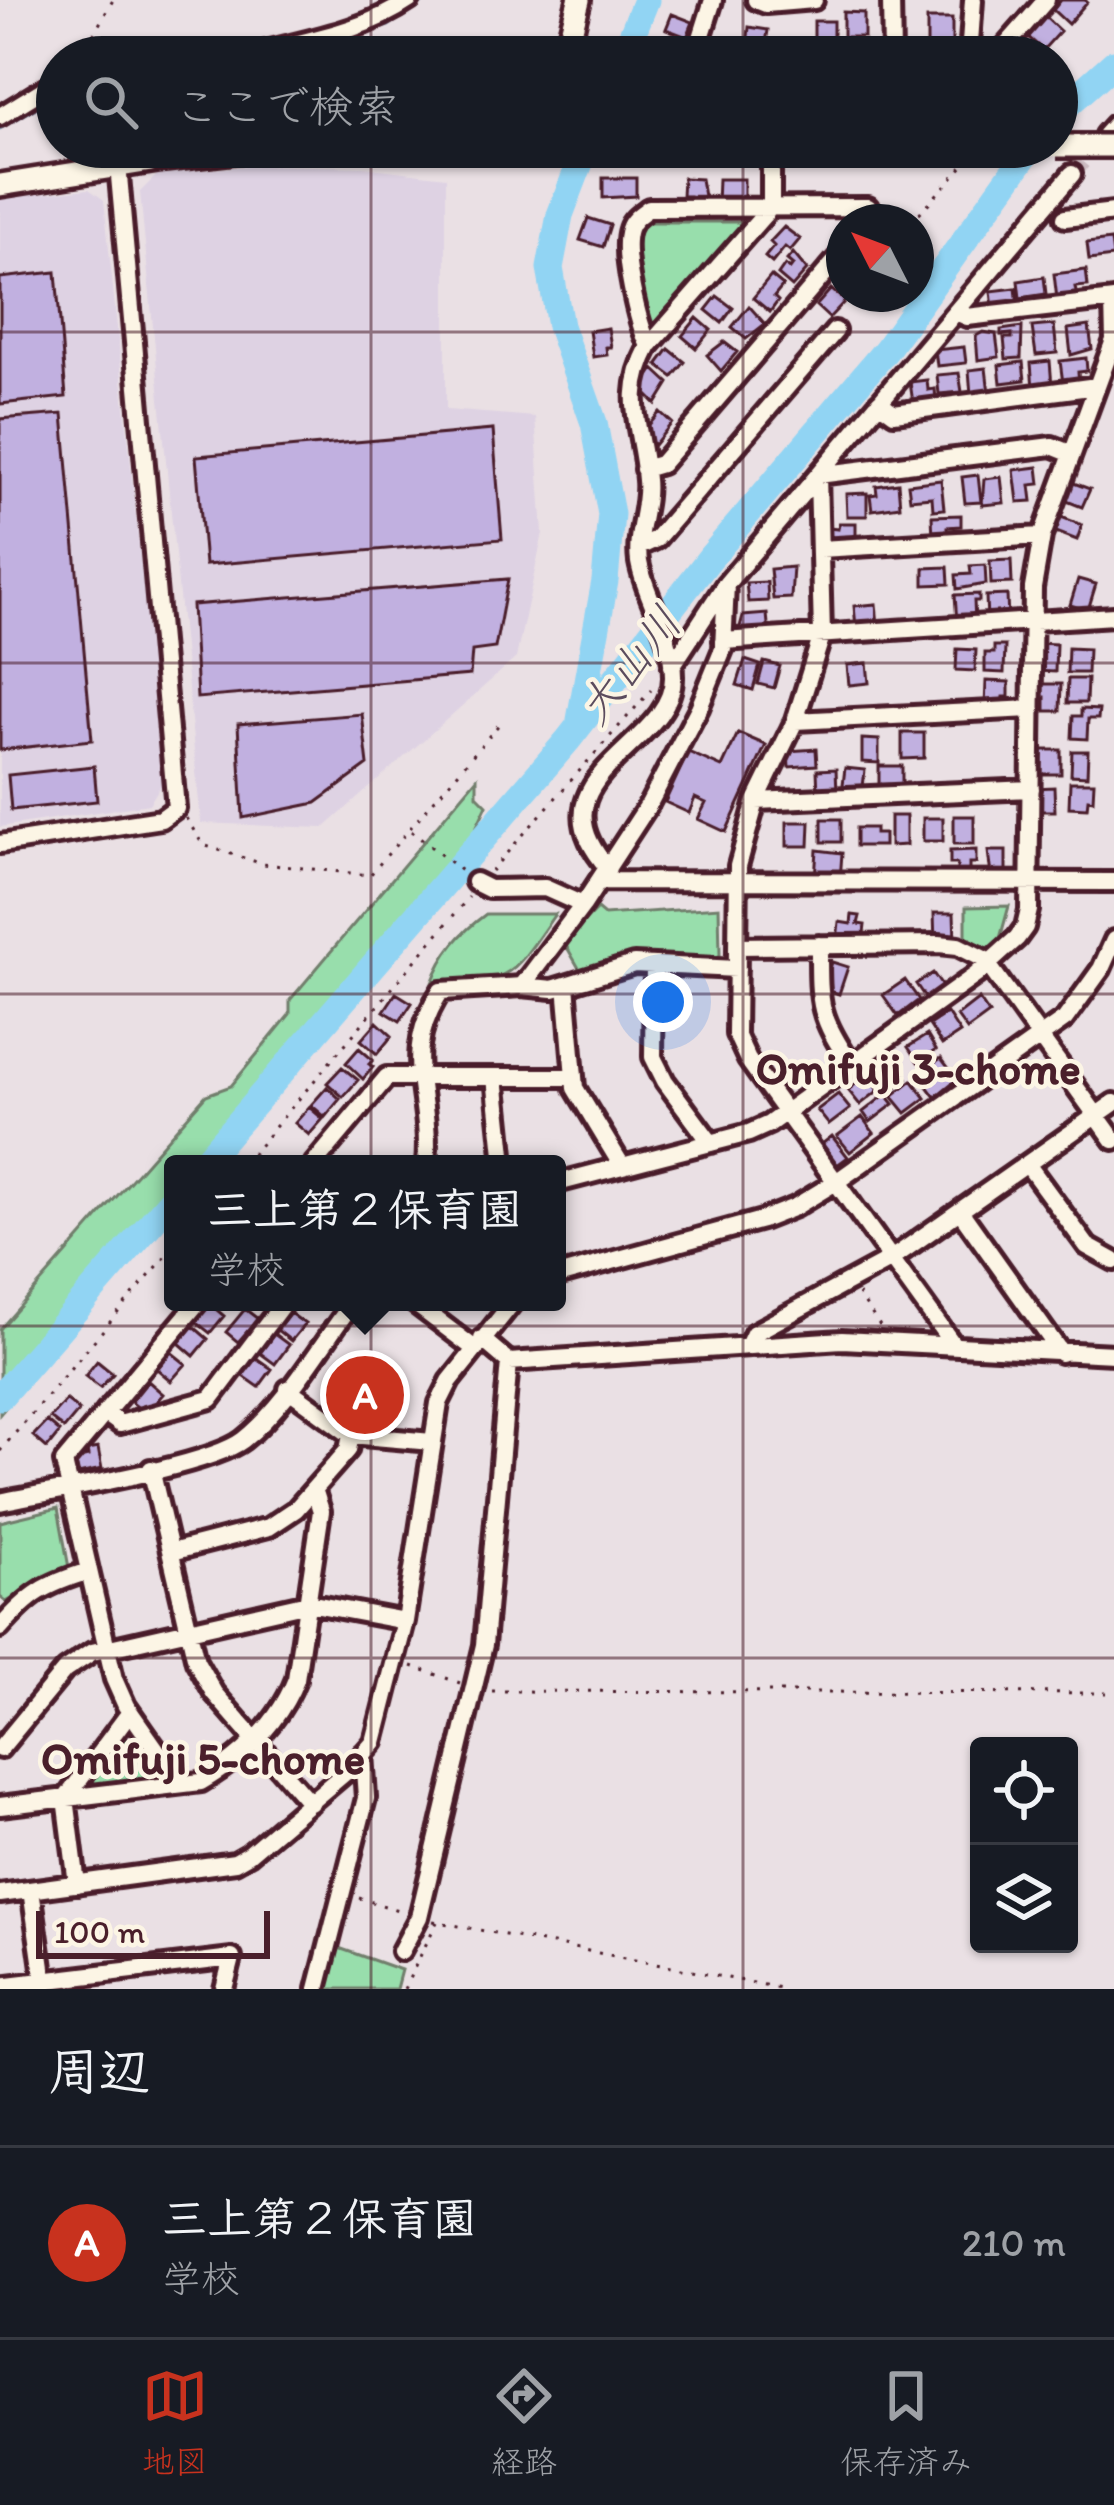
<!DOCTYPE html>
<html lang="ja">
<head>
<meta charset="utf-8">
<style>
  body { margin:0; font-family:Itim,"Klee One",sans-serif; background:#242831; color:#f1f3f6 }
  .controls { position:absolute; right:36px; bottom:36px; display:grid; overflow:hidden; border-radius:12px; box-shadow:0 3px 9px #0004 }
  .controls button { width:108px; height:108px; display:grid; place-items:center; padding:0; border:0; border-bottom:3px solid #363941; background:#171b24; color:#f1f3f6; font:60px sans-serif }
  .compass { position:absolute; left:826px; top:204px; width:108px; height:108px; border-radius:50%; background:#171b24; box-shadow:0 3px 9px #0004; rotate:312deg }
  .scale { position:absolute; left:36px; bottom:30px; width:234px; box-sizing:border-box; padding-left:12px; border:6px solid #4a1f2b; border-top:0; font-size:33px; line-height:42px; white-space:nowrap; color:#4a1f2b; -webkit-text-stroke:9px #fcf5e5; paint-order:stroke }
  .you { position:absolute; left:663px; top:1002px; width:42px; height:42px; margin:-30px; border:9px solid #fff; border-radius:50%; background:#1a73e8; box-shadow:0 0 0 18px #1a73e833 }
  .badge { display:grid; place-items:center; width:78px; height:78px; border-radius:50%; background:#c8321e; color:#fff; font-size:39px; font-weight:700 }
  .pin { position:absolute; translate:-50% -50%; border:6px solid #fff; box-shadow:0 3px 12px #0006 }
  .popup { position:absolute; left:164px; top:1155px; width:402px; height:156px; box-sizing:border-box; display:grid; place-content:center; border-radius:12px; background:#171b24; filter:drop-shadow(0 3px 9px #0005); font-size:39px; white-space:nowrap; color:#9ea1a6 }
  .popup b { font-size:45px; color:#f1f3f6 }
  .popup::after { content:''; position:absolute; left:50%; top:100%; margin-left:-24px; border:24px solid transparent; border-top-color:#171b24 }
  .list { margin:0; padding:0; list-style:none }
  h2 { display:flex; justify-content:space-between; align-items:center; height:156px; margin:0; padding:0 48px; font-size:51px }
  h2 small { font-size:39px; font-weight:400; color:#9ea1a6 }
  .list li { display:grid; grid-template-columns:78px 1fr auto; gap:36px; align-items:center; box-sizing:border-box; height:192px; padding:0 48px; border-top:3px solid #363941 }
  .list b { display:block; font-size:45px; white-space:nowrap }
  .list p { margin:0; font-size:39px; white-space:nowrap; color:#9ea1a6 }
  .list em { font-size:39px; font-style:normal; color:#9ea1a6 }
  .icon { flex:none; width:66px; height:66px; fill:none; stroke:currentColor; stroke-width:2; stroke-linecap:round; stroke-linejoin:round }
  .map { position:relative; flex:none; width:1114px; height:1989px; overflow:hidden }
  .search { position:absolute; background:#171b24; box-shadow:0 3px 9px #0004; left:36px; right:36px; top:36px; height:132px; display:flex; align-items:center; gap:30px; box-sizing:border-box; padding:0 42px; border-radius:66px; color:#9ea1a6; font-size:45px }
  .sheet { height:348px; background:#171b24 }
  nav { display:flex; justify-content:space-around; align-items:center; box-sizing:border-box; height:168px; border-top:3px solid #363941; background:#171b24; font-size:33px; color:#9ea1a6 }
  nav a { display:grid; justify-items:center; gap:6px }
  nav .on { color:#c8321e }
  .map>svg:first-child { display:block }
  .built { fill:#ded2e3 }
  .green { fill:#98deac; stroke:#717e6c; stroke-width:3 }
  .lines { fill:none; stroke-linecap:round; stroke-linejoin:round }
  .stream { stroke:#758ca3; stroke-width:4.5 }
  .river { stroke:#91d4f3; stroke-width:27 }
  .building { fill:#c1b0e0; stroke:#4a1f2b; stroke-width:3 }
  .minor-tunnel { stroke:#cab9bf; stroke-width:16; stroke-dasharray:16 8; stroke-linecap:butt }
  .minor-casing { stroke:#4a1f2b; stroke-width:26 }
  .major-casing { stroke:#4a1f2b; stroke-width:30 }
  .path { stroke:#4a1f2b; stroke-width:3; stroke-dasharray:3 9; stroke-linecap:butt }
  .minor { stroke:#fcf5e5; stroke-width:16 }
  .major { stroke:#fcf5e5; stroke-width:21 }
  .major-bridge-casing { stroke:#4a1f2b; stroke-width:30; stroke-linecap:butt }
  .major-bridge { stroke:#fcf5e5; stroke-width:21 }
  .grid { fill:none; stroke:#4a1f2b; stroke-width:3; stroke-opacity:0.55 }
  .labels { text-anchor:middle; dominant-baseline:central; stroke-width:9; stroke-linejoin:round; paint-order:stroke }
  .water-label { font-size:45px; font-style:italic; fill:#5c4c5d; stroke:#fcf5e5 }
  .neighbourhood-label { font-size:45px; font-weight:bold; fill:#4a1f2b; stroke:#fcf5e5 }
</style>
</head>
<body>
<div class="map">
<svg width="1114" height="1989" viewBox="0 0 1114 1989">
  <rect width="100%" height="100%" fill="#eae0e4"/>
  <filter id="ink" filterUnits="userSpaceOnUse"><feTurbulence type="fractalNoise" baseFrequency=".00833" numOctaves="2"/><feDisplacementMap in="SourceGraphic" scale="24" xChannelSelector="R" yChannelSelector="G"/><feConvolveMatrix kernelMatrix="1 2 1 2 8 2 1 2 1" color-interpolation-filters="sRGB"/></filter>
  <g filter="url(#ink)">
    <path class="built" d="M257,165L363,167L446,177V410L535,417L543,533L516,658L324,828L201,823L140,192L158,174Z
      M89,189L104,200L163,782L149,804L0,827V198Z"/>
    <path class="green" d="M649,222H744L647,332L633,283L634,234Z
      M477,778V795L487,805L449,885L214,1164H173V1212L0,1414V1329L206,1095L231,1086L290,1014V1000Z
      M1009,906L999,942L987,953L966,954V907Z
      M719,907L720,955L711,966L608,964L580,970L564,942L597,909L604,915Z
      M486,914H555C512,976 511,985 432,983C443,953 460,933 486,914Z
      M58,1508L69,1568L6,1602L0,1597V1522Z
      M125,1734L152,1781L83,1792L85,1782Z
      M336,1947L401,1970L396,1989H325Z"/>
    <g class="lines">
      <path class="stream" d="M357,35L389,25L426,0
        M283,57L311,48
        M0,128L57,95"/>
      <path class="river" d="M623,57L646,0
        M1057,114L1114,63
        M580,720L605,581L611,514L594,423L560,326L550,268L560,215L586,147
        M202,1164L568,740L710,558L886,350L1031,147
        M0,1397L173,1198"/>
    </g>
    <path class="building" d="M1061,0H1085L1087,2L1068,24L1053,10Z
      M843,12L864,13V37H843Z
      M672,14L693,22L687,37L666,29Z
      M1045,17L1060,31L1043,50L1028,37Z
      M927,19H952V51L927,50Z
      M814,21H833V41L814,37Z
      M749,27L768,30L765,50L747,47Z
      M603,178H636V196L603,198Z
      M683,178L701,179L706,208L689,207V196H682Z
      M718,179H744V197L730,198V205H717Z
      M588,218L610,225L603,247L580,240Z
      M784,227L800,239L790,251L785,247L772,263L765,257L774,246L770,242Z
      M1111,240L1113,257L1089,260L1087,243Z
      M793,253L807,270L792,287L778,275L785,265L790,269L793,265L787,260Z
      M1086,270L1088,286L1075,287L1077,297L1057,299L1054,274Z
      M56,272L66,397L0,404V278Z
      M771,276L783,286L774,297L778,301L770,312L753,298Z
      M1044,277L1046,294L1020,298L1018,281Z
      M1016,288L1018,306L993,309L991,291Z
      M831,289L845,301L829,318L816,306Z
      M717,296L733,308L722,323L706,310Z
      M749,306L765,324L746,339L732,327Z
      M697,318L711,330L696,348L682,336Z
      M1054,325L1057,353L1036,355L1032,327Z
      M1089,326L1092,349L1071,355L1068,329Z
      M1022,327L1021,358L1006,359L1004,338H1012V334L1001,335V330Z
      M608,328L611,347H606L607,355L593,357L589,331Z
      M983,332L996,334L999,357L978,360L976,336Z
      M724,342L737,352L721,371L707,355Z
      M964,347L966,363L937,366L935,350Z
      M669,349L685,362L673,377L657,365Z
      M1086,358L1087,371L1078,372L1079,381L1063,383L1060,361Z
      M1050,361L1052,386L1033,388L1031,363Z
      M1023,362L1025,380L1001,383L999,365Z
      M986,368L989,393L971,395L969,370Z
      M654,369L669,383L656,404L641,389Z
      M959,373L962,392L939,394L937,375Z
      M927,380L928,390L935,389L936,401L913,403L910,382Z
      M660,412L672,423L654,445L641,434Z
      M63,414L92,740L0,750V419Z
      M493,430L502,539L205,565L196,456Z
      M1038,467L1040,484L1030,485L1032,501L1018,502L1014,470Z
      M978,475L981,502L965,503L962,477Z
      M1001,477L1004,503L982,505L984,479Z
      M941,480L944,509L933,510L932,497L910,499L908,484Z
      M1071,482L1090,489L1082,507L1064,500Z
      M898,483L900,506L872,510L870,495L877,494L876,486Z
      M867,493V516H847L846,494Z
      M961,515V526L947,527V537L933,538L932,516Z
      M1056,515L1082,525L1077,540L1051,530Z
      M839,523H856V541L826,550L828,528L838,529Z
      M1011,560L1012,583L991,584L990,561Z
      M985,565L986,584L957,589L956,575L971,574L970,566Z
      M793,567L791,598L773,599L770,569Z
      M948,567L949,584L924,585V568Z
      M508,579L495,648L472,651L470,675L197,698L192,605Z
      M1078,579L1096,584L1088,610L1070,605Z
      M767,582L768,601L748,602L746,583Z
      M979,594V601H974L975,621L957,622L955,595Z
      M1007,595L1008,620L987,621L986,596Z
      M876,604L878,625L856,627L854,606Z
      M767,614L769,635L733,638L732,628L740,627L743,616Z
      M1036,643L1056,644L1055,672L1035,671Z
      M994,646H1005L1004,673L985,672V653H994Z
      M1068,648L1088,649L1087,673H1067Z
      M957,649L976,650L975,671L956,670Z
      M745,660L760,665L753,690L737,685Z
      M764,662L780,666L774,688L758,684Z
      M867,663L869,683L849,685L847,665Z
      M1068,679H1087L1086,703H1067Z
      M986,681L1009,682V697H1003L1002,707H985Z
      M1037,684H1061L1060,711H1045V697H1036Z
      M1081,709L1099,710L1098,719H1088L1087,739L1072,738L1073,716H1081Z
      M362,714L368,765L316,803L243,818L238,724Z
      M738,733L766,745L726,832L698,819L706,803L695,798L689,813L665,802L688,752L722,767Z
      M902,733H924V758L902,759Z
      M862,739L879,740V763L862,762Z
      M816,749L817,765L789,767L788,751Z
      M1039,750H1061V774H1039Z
      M1072,751H1088L1087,776L1071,775Z
      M94,766L97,801L11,810L8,775Z
      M879,766H902V793L879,792Z
      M845,768L865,770L862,795L842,793Z
      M836,769L837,793L818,794L817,770Z
      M1070,782H1094L1093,800L1088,799L1087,808L1069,807Z
      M1054,787L1055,811H1036L1035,788Z
      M890,816H906V845L890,846Z
      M954,816H974V844H954Z
      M923,818H943V841H923Z
      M822,819H841V842H822Z
      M787,822H810L809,846H787Z
      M856,828H875V834H884V846H856Z
      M817,850L842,853L840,880L815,878Z
      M976,850V863H969V878H957V864H950V851Z
      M988,851H1006V876H991Z
      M934,913H954L955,942L935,943Z
      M852,915L860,916L858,924L865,925L863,942L837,940L839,922L851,924Z
      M832,962L848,967L839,994L824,989Z
      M933,973L943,988L926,999L916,984Z
      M905,980L919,1000L898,1016L883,995Z
      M396,993L412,1003L400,1021L384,1011Z
      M979,999L989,1014L967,1030L957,1016Z
      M947,1013L960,1033L942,1045L929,1025Z
      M377,1022L392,1036L377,1054L361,1040Z
      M927,1035L936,1050L918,1062L908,1047Z
      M359,1048L373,1060L369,1064L373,1067L363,1079L346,1063Z
      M888,1055L907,1078L889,1092L871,1068Z
      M941,1058L957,1079L935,1097L918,1074Z
      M342,1067L358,1080L343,1097L327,1083Z
      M867,1075L879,1090L860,1105L848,1090Z
      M912,1080L926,1098L906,1113L892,1096Z
      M327,1087L340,1099L325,1117L311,1105Z
      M838,1094L850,1109L829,1125L817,1110Z
      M886,1094L894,1104L870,1122L863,1112Z
      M309,1107L323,1119L309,1135L295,1123Z
      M862,1117L874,1133L850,1152L837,1136Z
      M832,1136L848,1157L829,1171L813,1151Z
      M210,1304L224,1316L210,1333L196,1322Z
      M245,1309L258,1319L238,1342L226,1332Z
      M290,1313L305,1324L291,1341L277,1330Z
      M193,1326L208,1339L194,1356L179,1343Z
      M274,1334L289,1345L275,1364L260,1353Z
      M171,1352L186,1364L171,1381L157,1369Z
      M255,1357L272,1369L259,1387L242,1375Z
      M97,1361L113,1374L100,1388L85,1376Z
      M148,1381L163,1394L146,1414L131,1402Z
      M66,1400L79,1411L64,1429L50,1418Z
      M47,1421L60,1432L47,1448L33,1436Z
      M98,1448L102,1469L78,1474L75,1459L88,1456L87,1450Z"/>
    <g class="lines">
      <path class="minor-tunnel" d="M1072,174L1101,140"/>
      <g class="minor-casing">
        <path id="minor" d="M756,0L766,4L814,0
          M891,0L892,57
          M244,57C300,41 360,34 410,0
          M695,57L713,0
          M969,57L973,0
          M996,57L1046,0
          M0,116L57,81
          M1105,135L1114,125
          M1065,218L1114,212
          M956,312L967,317L1114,300
          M649,346C638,323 621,253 629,229C632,219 641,214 649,208L868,207V222
          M879,402L894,413L1097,386
          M644,469L661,464L844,251
          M639,547L656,539L835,331
          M820,549L1042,536
          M723,641L1114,616
          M672,666L725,585
          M795,721L1032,709
          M756,801L1031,789
          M0,844L161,819L176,808L118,165
          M608,868C526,776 675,747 673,676C673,635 646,601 639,562C635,533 649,507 646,480C642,426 621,399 649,346L771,207V147
          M599,881L1114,882
          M475,882L489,889L545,888L583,905
          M819,945C819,1004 818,1016 852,1065
          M739,946L939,944L958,946L984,959L1114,1140
          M654,965L653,1057L665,1081L711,1143
          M566,985L575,1088L622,1166
          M522,986L553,989L634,964L737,969
          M495,1077L504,1164
          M314,1164L387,1077H574
          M426,1164C433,1096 398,1056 441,991L522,986L583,905L649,804L699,708L723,649L726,584L1072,174
          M1027,1164L1087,1246L1114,1261
          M557,1183L749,1133L769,1124L976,975L1017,938L1025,927L1029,910L1033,588L1042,536L1114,340L1113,300
          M960,1211L1061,1353
          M557,1276L762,1220L795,1207L836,1182L1065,1019L1101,969L1114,940
          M413,1302L475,1349
          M482,1339L509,1362L842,1340L1114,1354
          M952,1343L748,1060L736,1034L738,866L756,801L795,721L822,635L818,475L1052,446L1072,454
          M748,1346L754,1333L891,1259L1114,1103
          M288,1389L351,1435L432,1442
          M105,1413L120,1424L211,1399L284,1302
          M151,1469L196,1661L214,1693L310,1803
          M0,1502C51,1491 208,1467 243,1440C285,1407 321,1345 353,1302
          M171,1552L269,1527L296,1509L348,1450L351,1435
          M0,1628C31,1593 44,1585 89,1571
          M0,1749L65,1670L92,1652L308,1603L405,1621
          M175,1785L173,1773L126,1706L114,1679L64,1462L198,1302
          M0,1806L201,1782C243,1757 278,1725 296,1679L321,1511L314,1489
          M77,1884L66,1798L130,1712
          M31,1890L45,1989
          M0,1894L235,1862L249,1854L353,1766L374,1742L405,1621L439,1403L450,1381L513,1302
          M401,1951L419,1917L484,1645L509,1362
          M0,1986L232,1958L224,1989
          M317,1989L366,1798L363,1754"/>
      </g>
      <g class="major-casing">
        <path id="major" d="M565,57L579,0
          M0,185L164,159L271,147"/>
      </g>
      <path class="path" d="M100,57L92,37L113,0
        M881,206L905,222
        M911,222L966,163
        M186,818L203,845L263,864L370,875L501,722
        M411,831L465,874
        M491,871L651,690
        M244,1164L469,897
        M858,1294L880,1326
        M0,1451L173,1248
        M412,1666L460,1683
        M492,1691L1114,1693
        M359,1898L401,1911
        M433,1921L785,1989
        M404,1989L437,1922"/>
      <use href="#minor" class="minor"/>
      <use href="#major" class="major"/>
      <g class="major-bridge-casing">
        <path id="major-bridge" d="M1057,146H1114"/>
      </g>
      <use href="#major-bridge" class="major-bridge"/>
    </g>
  </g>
  <path class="grid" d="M371,0V57M743,0V57M371,147V1989M743,147V1989M0,332H1114M0,663H1114M0,994H1114M0,1326H1114M0,1658H1114"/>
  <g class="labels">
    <g class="water-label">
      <text transform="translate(629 665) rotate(-51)">大山川</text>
    </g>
    <g class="neighbourhood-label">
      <text x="918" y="1068">Omifuji 3-chome</text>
      <text x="203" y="1758">Omifuji 5-chome</text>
    </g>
  </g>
</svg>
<div class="controls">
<button><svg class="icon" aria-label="locate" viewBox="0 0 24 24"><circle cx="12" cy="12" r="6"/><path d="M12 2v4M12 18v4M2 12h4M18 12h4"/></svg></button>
<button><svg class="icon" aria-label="layers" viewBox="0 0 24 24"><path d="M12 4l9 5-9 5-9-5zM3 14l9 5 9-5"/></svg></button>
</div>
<svg class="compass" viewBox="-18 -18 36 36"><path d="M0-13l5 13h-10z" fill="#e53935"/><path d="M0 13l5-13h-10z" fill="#9ea1a6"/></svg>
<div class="scale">100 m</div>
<div class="you"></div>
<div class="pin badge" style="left:365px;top:1395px">A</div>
<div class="popup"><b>三上第２保育園</b>学校</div>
<div class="search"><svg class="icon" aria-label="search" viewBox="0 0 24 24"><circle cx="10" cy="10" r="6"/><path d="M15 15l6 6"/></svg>ここで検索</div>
</div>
<section class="sheet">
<h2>周辺<small></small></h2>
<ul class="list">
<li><span class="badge">A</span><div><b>三上第２保育園</b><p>学校</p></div><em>210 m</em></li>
</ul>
</section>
<nav>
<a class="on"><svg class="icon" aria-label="map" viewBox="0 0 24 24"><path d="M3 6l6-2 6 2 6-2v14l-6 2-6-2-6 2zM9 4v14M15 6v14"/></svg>地図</a>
<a><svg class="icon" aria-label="directions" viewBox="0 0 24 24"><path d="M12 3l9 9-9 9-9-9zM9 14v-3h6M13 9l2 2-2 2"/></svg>経路</a>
<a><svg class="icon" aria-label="saved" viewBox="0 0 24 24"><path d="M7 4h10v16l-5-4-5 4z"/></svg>保存済み</a>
</nav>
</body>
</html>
